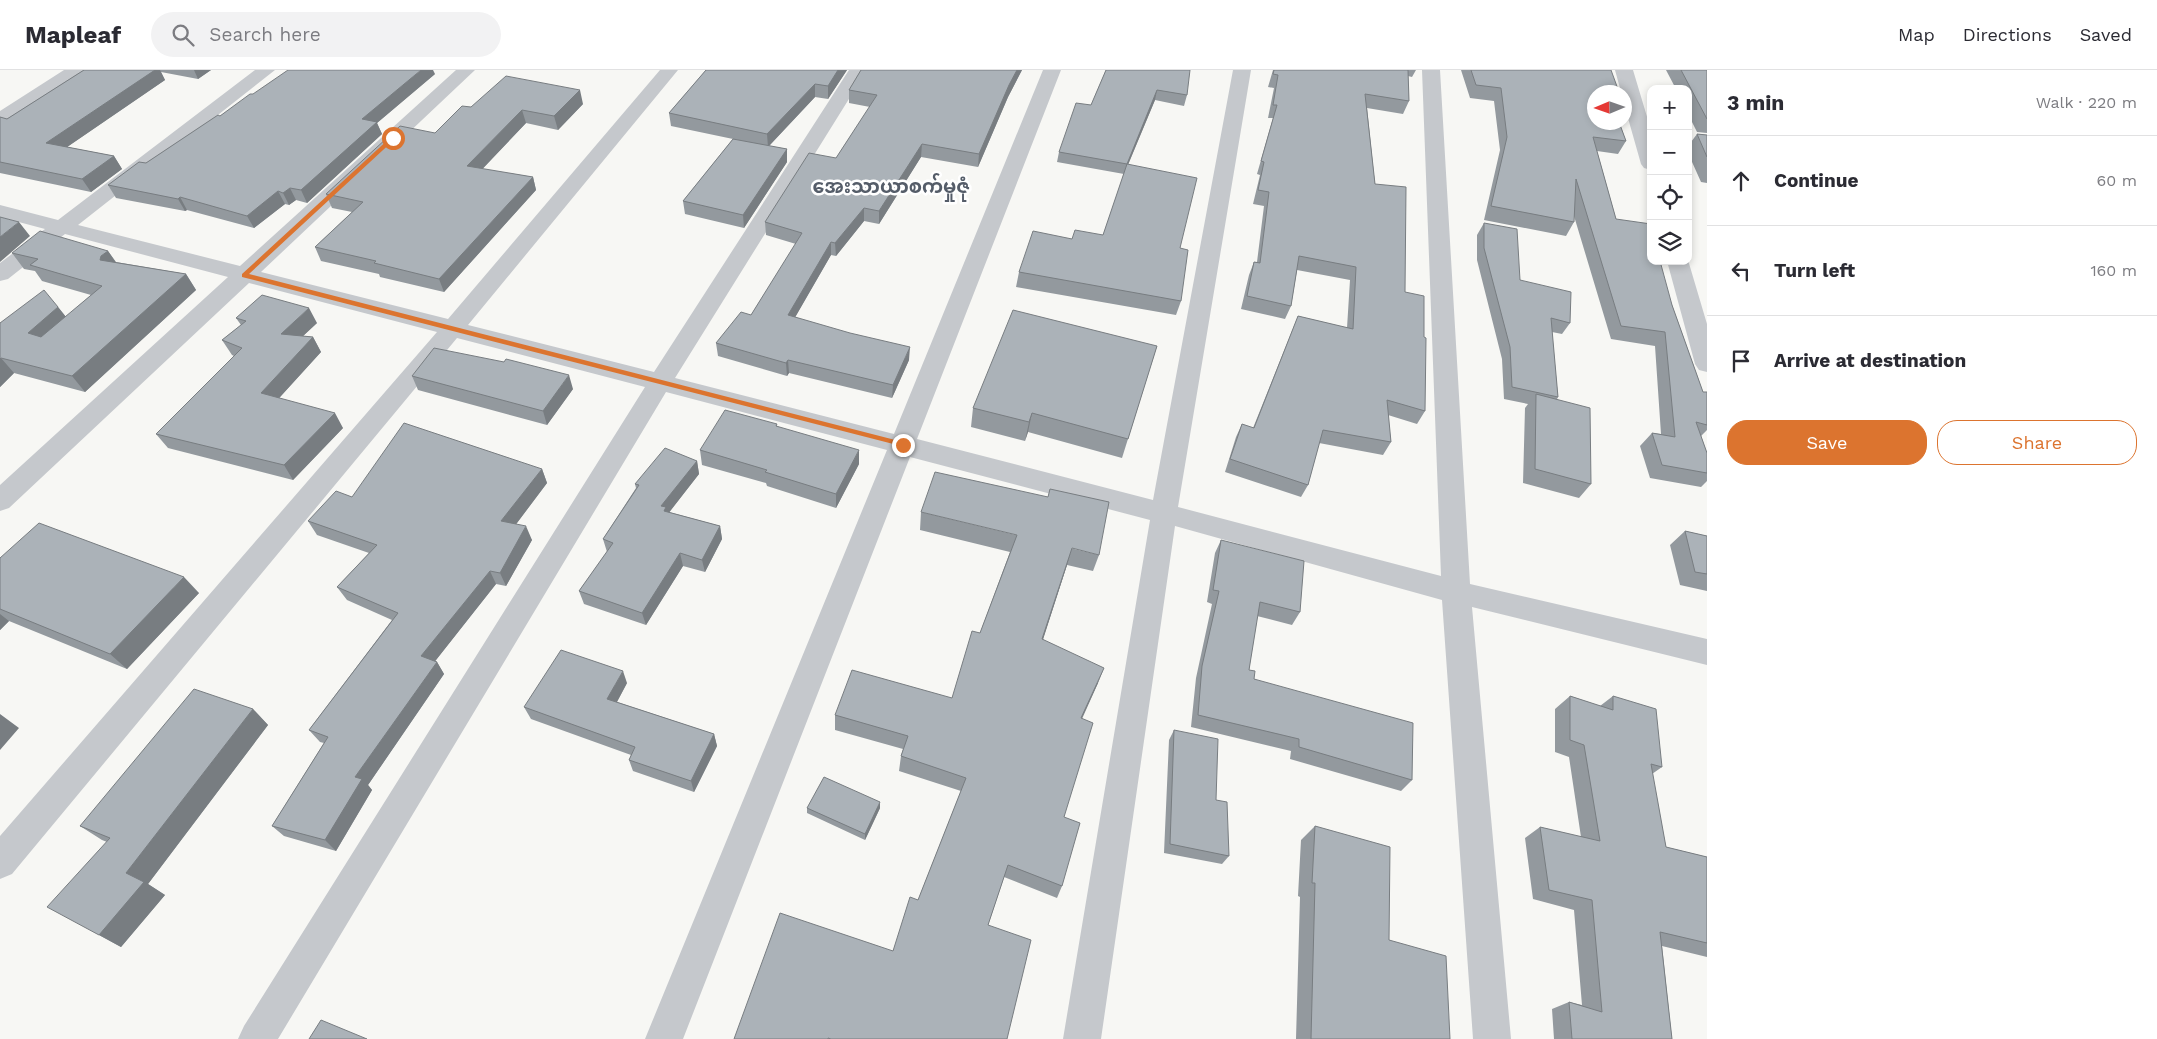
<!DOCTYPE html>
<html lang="en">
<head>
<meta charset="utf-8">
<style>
  body { margin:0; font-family:"Work Sans","Noto Sans Myanmar",sans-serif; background:#f2f2f3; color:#2b2b33 }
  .controls { position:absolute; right:15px; top:15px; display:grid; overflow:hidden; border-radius:10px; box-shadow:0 2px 8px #0003 }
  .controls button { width:45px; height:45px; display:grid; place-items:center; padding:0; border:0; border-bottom:1px solid #e1e1e2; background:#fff; color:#2b2b33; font:25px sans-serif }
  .compass { position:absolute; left:1587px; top:15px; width:45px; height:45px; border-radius:50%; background:#fff; box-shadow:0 2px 8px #0003; rotate:268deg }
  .stop { position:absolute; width:15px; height:15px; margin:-11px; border:4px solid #dc742f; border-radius:50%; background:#fff }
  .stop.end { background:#dc742f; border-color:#fff; box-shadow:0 1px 5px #0008 }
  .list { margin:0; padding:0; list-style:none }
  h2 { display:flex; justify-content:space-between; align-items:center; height:65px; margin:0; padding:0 20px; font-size:21px }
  h2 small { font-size:16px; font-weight:400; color:#7c7c81 }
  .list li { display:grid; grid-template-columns:32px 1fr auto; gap:15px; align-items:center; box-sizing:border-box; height:90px; padding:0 20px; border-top:1px solid #e1e1e2 }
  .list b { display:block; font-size:19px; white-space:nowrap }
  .list em { font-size:16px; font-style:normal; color:#7c7c81 }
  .actions { display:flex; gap:10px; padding:15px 20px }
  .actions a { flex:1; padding:11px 0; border:1px solid #dc742f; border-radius:20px; text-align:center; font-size:18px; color:#dc742f }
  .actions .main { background:#dc742f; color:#fff }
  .icon { flex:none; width:28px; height:28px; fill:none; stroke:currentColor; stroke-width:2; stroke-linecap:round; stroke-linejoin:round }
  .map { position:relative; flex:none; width:1707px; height:969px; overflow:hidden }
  header { display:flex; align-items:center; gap:30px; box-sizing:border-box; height:70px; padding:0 25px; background:#fff; border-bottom:1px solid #e1e1e2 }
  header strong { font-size:24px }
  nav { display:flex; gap:28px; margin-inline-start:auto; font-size:18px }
  .search { width:350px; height:45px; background:#f2f2f3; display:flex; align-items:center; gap:12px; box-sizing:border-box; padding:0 18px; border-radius:28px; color:#7c7c81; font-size:19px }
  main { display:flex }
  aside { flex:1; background:#fff }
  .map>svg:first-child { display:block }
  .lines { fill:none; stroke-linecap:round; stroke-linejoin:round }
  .minor { fill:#c5c8cc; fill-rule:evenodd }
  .wall { fill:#93999e }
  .shaded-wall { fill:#787d81 }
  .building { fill:#abb2b8; stroke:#787d81 }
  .route { fill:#dc742f }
  .labels { text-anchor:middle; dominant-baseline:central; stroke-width:5; stroke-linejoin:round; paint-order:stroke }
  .far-district-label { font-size:19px; font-weight:bold; fill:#555d69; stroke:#fff }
</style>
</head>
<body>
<header>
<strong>Mapleaf</strong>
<div class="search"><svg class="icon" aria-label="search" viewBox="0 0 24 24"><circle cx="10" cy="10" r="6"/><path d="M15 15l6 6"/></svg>Search here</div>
<nav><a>Map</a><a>Directions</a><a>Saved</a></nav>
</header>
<main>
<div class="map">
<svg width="1707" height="969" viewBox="0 0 1707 969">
  <rect width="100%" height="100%" fill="#f7f7f4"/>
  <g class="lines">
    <path class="minor" d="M64,0H85L82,4L7,53L0,55V41Z
      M255,0H275L78,155L240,196L456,0H475L261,202L448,249L660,0H678L468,255L654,302L849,0H867L675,308L894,364L1043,0H1061L917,369L1153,430L1233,0H1251L1178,437L1441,506L1422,0H1440L1470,514L1707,569V595L1472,537L1511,969H1473L1442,530L1175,456L1101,969H1063L1150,450L910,387L683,969H645L887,380L666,322L278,969H238L244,956L645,317L457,268L12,804L0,809V766L437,262L249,213L9,438L0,441V415L228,207L65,164L8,209L0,211V193L45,159L0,147V135L58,150Z
      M1615,0H1633L1651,60V100L1644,98L1641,94L1624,34V22H1621Z
      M1688,190L1707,254V302L1699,300L1695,294L1667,191Z"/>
  </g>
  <path class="wall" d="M84,0H211L198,9L161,2L165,10L67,77L114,86L122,99L91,122L0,103V47L7,49Z
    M706,0H847L828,29L815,27L769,76L787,79V92L744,158L685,144L683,131L733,69L671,56L669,43Z
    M861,0H1022L1008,27L978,97L921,87L879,154L864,151L836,186L831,185L795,247L909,290L892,328L789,303L787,306L718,286L716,273L751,245L796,174L766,165L765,152L836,88L870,37L849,33V20Z
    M1106,0L1187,25L1184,36L1155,30L1128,95L1180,178L1181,231L1176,245L1016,217L1019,202L1072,169L1103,165L1124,104L1057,92L1059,82L1091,35Z
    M1273,0H1416L1412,7L1408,6L1409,31L1403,44L1367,38L1375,114L1405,222L1425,341L1417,354L1388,345L1391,372L1383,385L1319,373L1308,415L1301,427L1225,402L1236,367L1242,354L1253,358L1298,246L1347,258L1350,210L1297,200L1291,236L1285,249L1241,239L1249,205L1254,192H1257L1264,136L1253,134L1260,105L1257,104L1273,48H1268L1274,18L1268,17Z
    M1461,0H1611L1594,52H1621L1620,55L1626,71L1618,84L1597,81L1616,149L1672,235L1703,322L1707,325V360L1701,366L1707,383V411L1701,417L1650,408L1640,376L1652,363L1661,364L1655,276L1611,269L1574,146V152L1566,166L1484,150L1500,80L1494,31L1470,28Z
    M1666,0H1707V63L1697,62L1688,44V19H1676Z
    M435,4L377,53L382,64L307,133L296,130L289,135L285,134L254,158L187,140L185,141L116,128L108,115L146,93L220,46L253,24Z
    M583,34L558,60L526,53L482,99L533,107L536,120L444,222L380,207L379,204L321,191L315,177L352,142L332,138L326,124L435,63L471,37Z
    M1697,64L1707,65V113L1701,112L1688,83V76Z
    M1484,153L1520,210L1570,253L1562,264L1552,262L1558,327L1557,329L1591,414L1579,428L1523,413L1525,338L1528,334L1504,329L1502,289L1477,190V165Z
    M108,181L116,192L186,204L196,220L85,322L14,303L0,317V253L58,237L66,247L91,225L42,211L35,201L24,199L12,183Z
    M236,248L317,253L303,266L313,267L321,282L279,328L343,358L293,410L168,378L156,364L234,286L232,285L222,270L241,255Z
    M1157,276L1122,388L1028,362L1025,371L971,357L973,338Z
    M412,306L573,319L547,355L418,320Z
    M777,354V356L859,394L836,438L767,416L766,413L702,395L700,380Z
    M697,391L699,404L669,442L720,456L722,469L705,502L683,496L646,555L584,534L579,521L607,482L603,469L636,418L635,414Z
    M542,399L547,413L516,454L532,470L506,516L496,514L435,591L437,592L444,604L368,715L372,720L336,781L284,766L272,756L324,673L320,672L309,660L392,550L347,530L337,517L369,483L317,465L308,451L352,427Z
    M921,442L1099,485L1093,501L1067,495L1043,569L1098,613L1082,649L1064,747L1062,816L1057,828L1004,807L988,855L1007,969H734L893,881L918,830L961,721L899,701L901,686L903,679L835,660V645L952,628L980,563L1010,482L920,460Z
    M1685,461L1707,466V521L1680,515L1670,475Z
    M1221,470L1300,542L1292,555L1257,546L1249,600L1254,609L1412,710L1401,721L1290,689L1291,681L1191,657L1196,608L1212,534L1207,532L1215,483Z
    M0,488L199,523L127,599L9,551L0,560Z
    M627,613L617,632L714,664L717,676L694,722L633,701L629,690L631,685L531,649L524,637Z
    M1570,626L1600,636L1613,626L1662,697L1652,704L1666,777L1707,787V887L1662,876L1672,969H1554L1552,939L1569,932L1582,935L1574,840L1533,829L1525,768L1540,757L1581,767L1569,687L1555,682V639Z
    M253,639L268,655L148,814L165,825L121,877L99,865L107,772L102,770L80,756Z
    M1174,660L1216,730L1229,786L1222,794L1164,783L1169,670Z
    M807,738H880L865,770L807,743Z
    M1315,756L1389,870L1450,969H1296L1300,827L1298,826L1301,770Z"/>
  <path class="shaded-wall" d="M155,0H160L165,10L54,86L46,73Z
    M194,0H211L198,9Z
    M421,0H433L435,4L377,53L382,64L307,133L301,120L362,49Z
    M838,0H847L828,29V16Z
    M1017,0H1022L1008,27L978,97L979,84L1009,15Z
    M815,14V27L768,77L767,64Z
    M580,20L583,34L558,60L554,46Z
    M1157,20L1155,30L1124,104L1127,94Z
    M522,40L526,53L472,110L467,96Z
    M922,74L921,87L879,154V141Z
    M787,79V92L744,158L743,145Z
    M114,86L122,99L91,122L82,109Z
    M533,107L536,120L444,222L439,209Z
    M290,118L296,130L289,135L283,123Z
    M278,121L285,134L254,158L247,146Z
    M180,127L187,140L185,141L178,129Z
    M864,138V151L836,186L835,173Z
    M19,152L30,166L0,192V167Z
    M831,172V185L789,258L788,245Z
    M108,181L119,197L100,190L101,186Z
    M186,204L196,220L85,322L72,306Z
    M58,237L70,252L41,279L28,263Z
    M309,238L317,253L289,279L281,264Z
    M313,267L321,282L271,337L261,323Z
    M910,277L909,290L892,328L893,315Z
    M1,288L14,303L0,317V289Z
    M788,290L789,303L787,306L786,293Z
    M569,305L573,319L547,355L543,341Z
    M335,343L343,358L293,410L284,395Z
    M1032,343L1028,362L1025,371L1029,352Z
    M859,380V394L836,438V424Z
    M697,391L699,404L668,444L669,450L661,436Z
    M542,399L547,413L508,465L501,451Z
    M526,456L532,470L506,516L500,503Z
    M720,456L722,469L705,502L702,490Z
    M1072,478L1067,495L1038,585L1042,569Z
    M680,483L683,496L646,555L642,543Z
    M490,501L496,514L429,599L421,586Z
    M184,507L199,523L127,599L110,584Z
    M0,544L9,551L0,560Z
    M437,592L444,604L368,715L372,720L336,781L325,770L355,707Z
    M1104,598L1098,613L1075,663L1081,648Z
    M623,601L627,613L612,641L607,629Z
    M253,639L268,655L148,814L165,825L121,877L99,865L126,803Z
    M0,644L19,658L0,680Z
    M714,664L717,676L694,722L691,711Z
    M880,732V738L865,770V764Z"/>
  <path class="building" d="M84,0H155L46,73L114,86L82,109L0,92V47L7,49Z
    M288,0H421L362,49L377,52L301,120L290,118L283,123L278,121L247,146L180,127L178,129L108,115L139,92L146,93L218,45L220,46L250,24H253Z
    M706,0H838L828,16L815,14L767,64L669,43Z
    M861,0H1017L1009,15L979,84L922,74L879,141L864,138L835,173L831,172L788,245L850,263L910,277L893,315L788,290L786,293L716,273L741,242L751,245L802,163L765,152L809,83L836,88L877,25L849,20Z
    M1106,0H1190L1187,25L1157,20L1127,94L1059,82L1076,33L1091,35Z
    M1274,0H1408L1409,31L1365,24L1375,114L1406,117L1405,222L1424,226V267L1426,268L1425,341L1387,330L1391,372L1323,360L1308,415L1230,389L1242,354L1254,358L1298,246L1353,259L1356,197L1299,186L1291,236L1247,226L1254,192L1260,193L1269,122L1258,120L1264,92L1261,91L1277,35H1273L1278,5L1273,4Z
    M1471,0H1611L1619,22H1594V52H1619L1626,71L1593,67L1616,149L1651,154V191H1660L1672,235L1703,322H1707V355L1696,352L1707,383V403L1662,395L1652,363L1675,367L1665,262L1621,256L1576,109L1574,152L1491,136L1507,67L1501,18L1476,15Z
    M1681,0H1707V49Z
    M506,6L580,20L554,46L522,40L467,96L533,107L439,209L374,193L376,191L315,177L363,132L326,124L400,56L435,63L462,36L471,37Z
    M1697,64L1707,65V87Z
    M733,69L787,79L743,145L683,131Z
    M1127,94L1197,108L1180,178L1188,180L1181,231L1019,202L1033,161L1072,169L1075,160L1103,165Z
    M0,147L19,152L0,167Z
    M1484,153L1517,159L1520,210L1571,222L1570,253L1551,248L1558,327L1512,317L1510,277L1484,178Z
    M40,161L108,181L101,186L100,190L186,204L72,306L1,288L0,289V253L44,220L58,237L28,263L41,267L102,216L30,195L38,189L12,183Z
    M262,225L309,238L281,264L313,267L261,323L335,343L284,395L156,364L242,278L222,270L246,251L236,248Z
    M1013,240L1157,276L1128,369L1032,343L1029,352L973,338Z
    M434,278L504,292L506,289L569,305L543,341L412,306Z
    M1536,324L1590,338L1591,414L1535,399Z
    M725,340L777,354L776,356L859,380L836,424L765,402L767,400L700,380Z
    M404,353L542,399L501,451L526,456L500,503L490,501L421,586L437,592L355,707L362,709L325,770L272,756L328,667L309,660L398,543L337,517L377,475L308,451L336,421L352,427Z
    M665,378L697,391L661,436L666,437L664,441L720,456L702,490L680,483L642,543L579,521L613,473L603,469L639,415L635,414Z
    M935,402L1048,427L1050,419L1109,432L1099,485L1072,478L1042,569L1104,598L1081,648L1093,653L1064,747L1080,753L1062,816L1008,795L988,855L1031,870L1007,969H831L828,968V969H734L780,843L893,881L910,827L918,830L966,708L901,686L908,666L835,645L852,600L952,628L972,561L980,563L1017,465L921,442Z
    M39,453L184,507L110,584L0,539V488Z
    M1685,461L1707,466V504L1695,502Z
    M1221,470L1304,491L1300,542L1260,532L1249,600L1255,601L1254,609L1413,653L1412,710L1299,677V669L1198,645L1202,596L1219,521L1213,520Z
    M561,580L623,601L607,629L714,664L691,711L629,690L635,677L524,637Z
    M194,619L253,639L126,803L144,812L99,865L47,837L110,768L80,756Z
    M1570,626L1613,640V626L1656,639L1662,697L1651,694L1666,777L1707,787V873L1660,862L1672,969H1572L1569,932L1602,942L1592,830L1549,820L1540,757L1600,771L1584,675L1570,670Z
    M1174,660L1218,669L1216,730L1227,732L1229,786L1170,774Z
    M824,707L880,732L865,764L807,738Z
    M1315,756L1390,777L1389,870L1446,886L1450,969H1311L1315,813H1312Z
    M321,950L367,969H309Z"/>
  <path class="route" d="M391,67L396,68L249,204L903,372L905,373V377L242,207V204Z"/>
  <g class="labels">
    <g class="far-district-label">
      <text x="891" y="116">အေးသာယာစက်မှုဇုံ</text>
    </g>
  </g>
</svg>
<div class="controls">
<button>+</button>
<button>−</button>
<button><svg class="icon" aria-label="locate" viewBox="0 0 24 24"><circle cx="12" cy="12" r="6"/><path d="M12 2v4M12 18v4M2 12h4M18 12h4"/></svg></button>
<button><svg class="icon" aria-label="layers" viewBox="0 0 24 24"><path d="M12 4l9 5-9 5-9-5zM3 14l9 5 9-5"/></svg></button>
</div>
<svg class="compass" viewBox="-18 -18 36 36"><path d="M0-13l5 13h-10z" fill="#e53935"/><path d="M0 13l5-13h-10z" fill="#7c7c81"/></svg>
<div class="stop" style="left:393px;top:68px"></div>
<div class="stop end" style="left:903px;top:375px"></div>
</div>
<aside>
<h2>3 min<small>Walk · 220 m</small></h2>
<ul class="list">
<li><svg class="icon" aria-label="ahead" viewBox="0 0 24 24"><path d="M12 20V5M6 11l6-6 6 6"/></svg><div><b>Continue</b></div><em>60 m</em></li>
<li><svg class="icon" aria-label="left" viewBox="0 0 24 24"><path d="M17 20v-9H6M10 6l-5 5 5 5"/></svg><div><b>Turn left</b></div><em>160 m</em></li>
<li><svg class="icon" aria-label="arrive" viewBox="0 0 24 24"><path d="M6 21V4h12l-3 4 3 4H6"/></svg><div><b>Arrive at destination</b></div></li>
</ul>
<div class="actions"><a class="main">Save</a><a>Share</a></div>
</aside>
</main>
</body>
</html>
